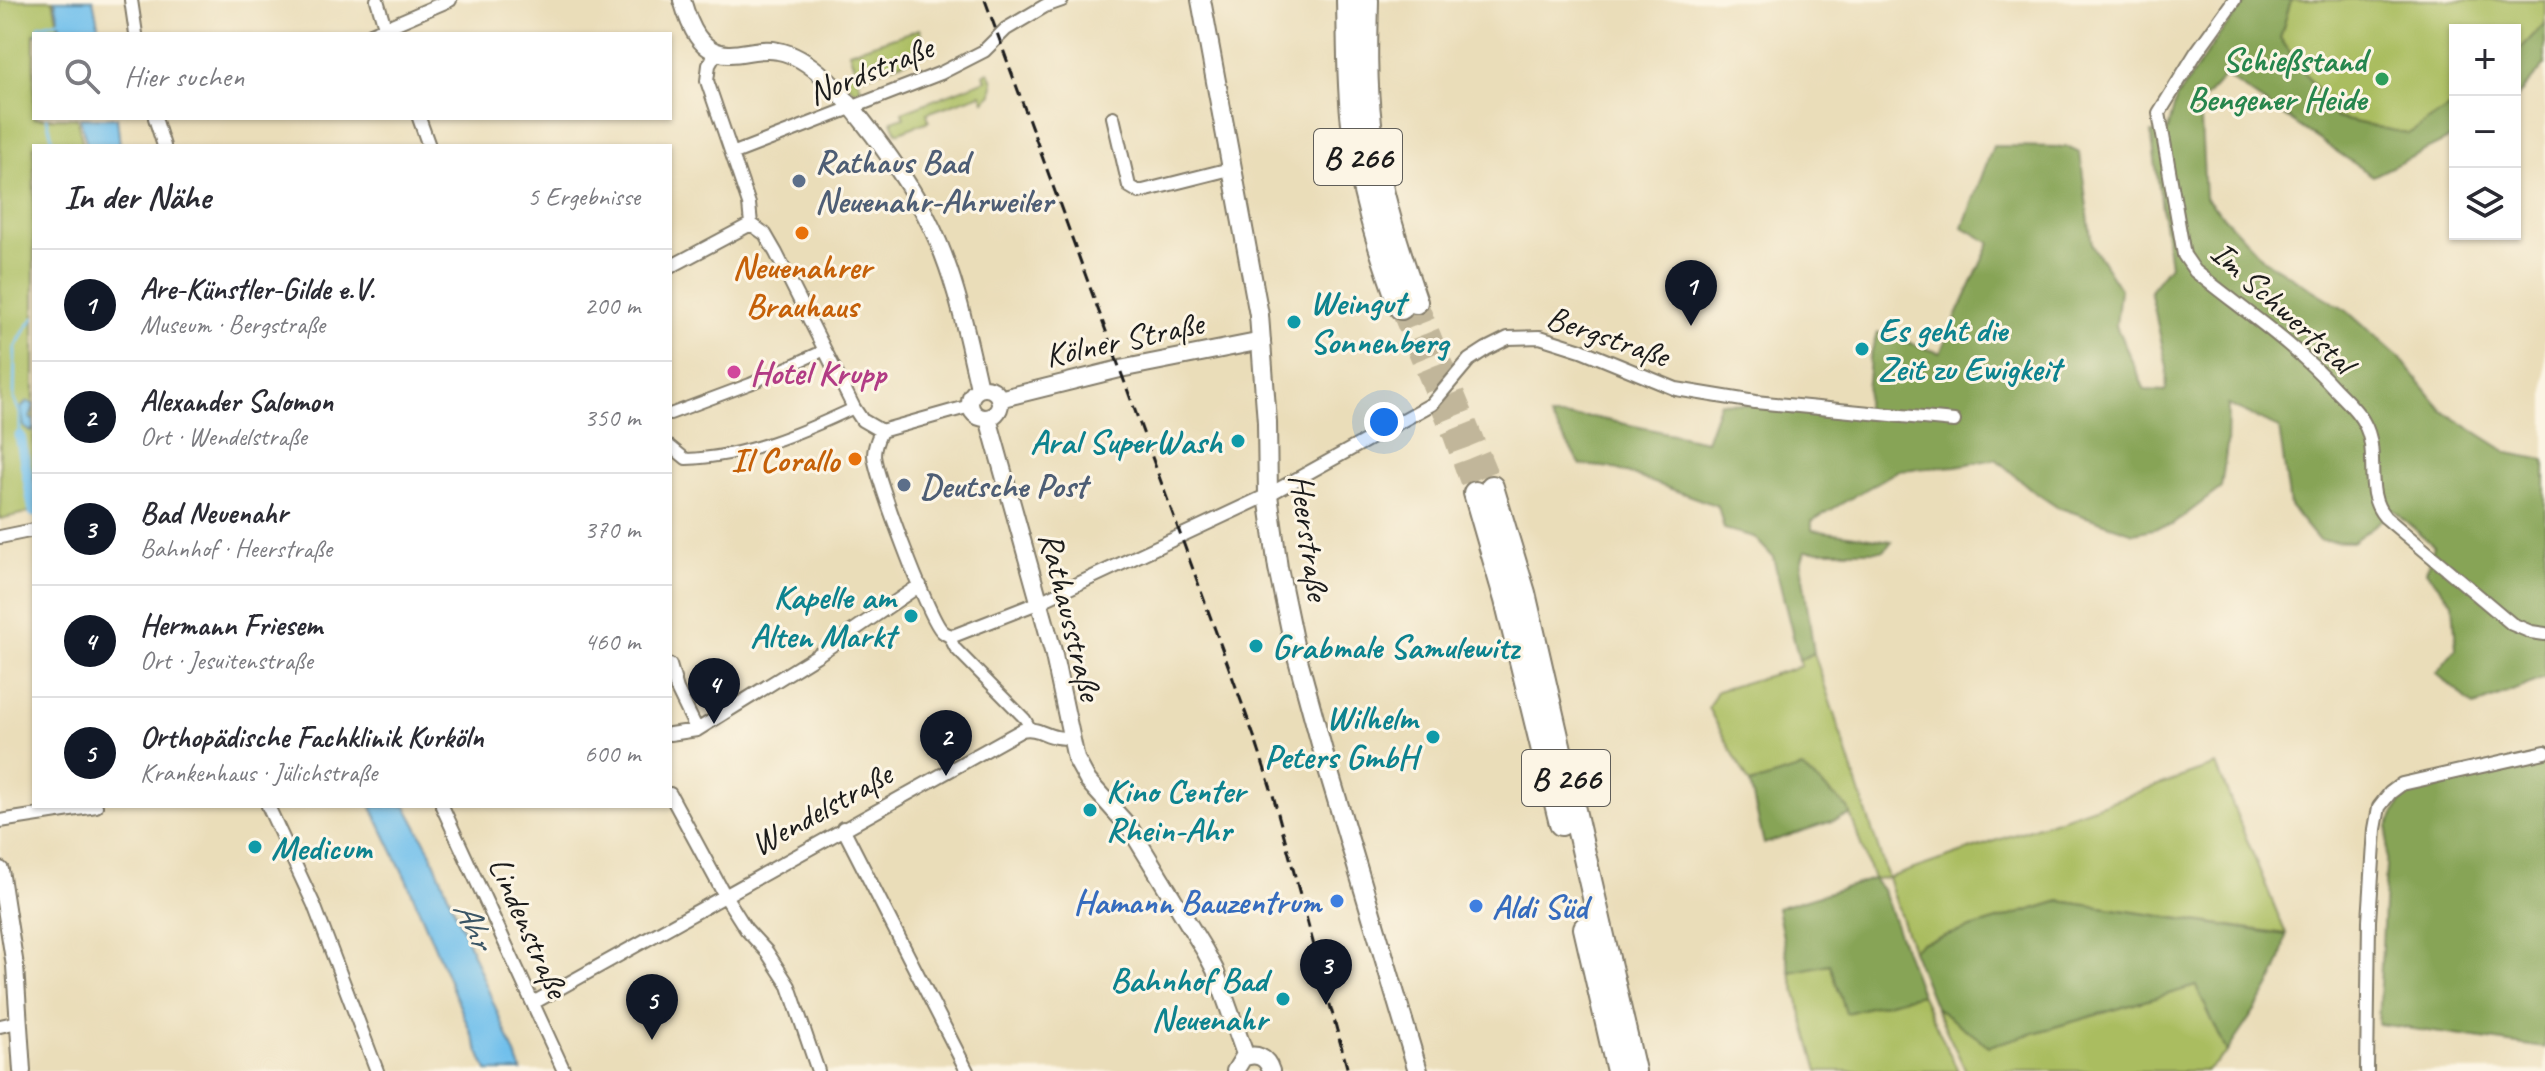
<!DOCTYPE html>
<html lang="de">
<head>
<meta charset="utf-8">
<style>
  body { margin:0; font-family:Caveat,sans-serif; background:#f7f7f7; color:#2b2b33 }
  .controls { position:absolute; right:24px; top:24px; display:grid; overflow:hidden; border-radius:0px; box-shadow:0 2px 6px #0004 }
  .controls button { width:72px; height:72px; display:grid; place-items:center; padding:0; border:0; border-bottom:2px solid #e1e1e2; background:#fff; color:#2b2b33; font:40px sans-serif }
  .you { position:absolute; left:1384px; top:422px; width:28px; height:28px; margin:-20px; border:6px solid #fff; border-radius:50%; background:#1a73e8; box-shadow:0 0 0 12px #1a73e833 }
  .badge { display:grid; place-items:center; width:52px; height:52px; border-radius:50%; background:#111827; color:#fff; font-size:26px; font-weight:700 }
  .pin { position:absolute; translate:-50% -66px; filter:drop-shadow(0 2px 4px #0008) }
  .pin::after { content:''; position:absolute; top:42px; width:28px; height:24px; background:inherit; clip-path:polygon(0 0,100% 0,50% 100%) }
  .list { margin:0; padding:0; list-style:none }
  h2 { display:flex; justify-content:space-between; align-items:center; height:104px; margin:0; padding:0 32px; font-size:34px }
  h2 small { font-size:26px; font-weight:400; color:#7c7c81 }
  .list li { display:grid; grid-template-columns:52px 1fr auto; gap:24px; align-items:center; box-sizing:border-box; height:112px; padding:0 32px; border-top:2px solid #e1e1e2 }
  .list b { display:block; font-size:30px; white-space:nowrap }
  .list p { margin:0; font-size:26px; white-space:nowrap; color:#7c7c81 }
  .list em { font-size:26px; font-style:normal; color:#7c7c81 }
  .icon { flex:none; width:44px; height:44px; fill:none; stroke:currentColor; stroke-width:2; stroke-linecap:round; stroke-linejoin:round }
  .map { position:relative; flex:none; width:2545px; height:1071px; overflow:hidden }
  .search { position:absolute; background:#fff; box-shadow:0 2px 6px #0004; left:32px; top:32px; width:640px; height:88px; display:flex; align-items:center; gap:20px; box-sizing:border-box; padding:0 28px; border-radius:0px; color:#7c7c81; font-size:30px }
  .panel { position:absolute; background:#fff; box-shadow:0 2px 6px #0004; left:32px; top:144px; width:640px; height:664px; border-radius:0px }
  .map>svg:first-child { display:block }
  .green { fill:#aabd60; stroke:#636c3e; stroke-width:2 }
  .forest { fill:#87a456; stroke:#526039; stroke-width:2 }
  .water { fill:#71c0ec; stroke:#466e84; stroke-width:2 }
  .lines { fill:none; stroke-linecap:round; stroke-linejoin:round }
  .stream { stroke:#71c0ec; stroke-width:3 }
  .canal { stroke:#71c0ec; stroke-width:11 }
  .trunk-tunnel { stroke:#c1b69a; stroke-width:22; stroke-dasharray:22 11; stroke-linecap:butt }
  .pedestrian-casing { stroke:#837c6a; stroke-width:14 }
  .minor-casing { stroke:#837c6a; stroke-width:16 }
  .tertiary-casing { stroke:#837c6a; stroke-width:20 }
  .secondary-casing { stroke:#837c6a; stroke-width:22 }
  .trunk-casing { stroke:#837c6a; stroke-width:26 }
  .pedestrian { stroke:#fff; stroke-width:10 }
  .minor { stroke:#fff; stroke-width:12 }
  .tertiary { stroke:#fff; stroke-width:16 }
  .secondary { stroke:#fff; stroke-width:18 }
  .trunk { stroke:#fff; stroke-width:22 }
  .rail { stroke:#1c1c1c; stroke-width:3; stroke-dasharray:12 6; stroke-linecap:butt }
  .leisure-dot { fill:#2e9e5b; stroke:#fcf5e5; stroke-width:3 }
  .service-dot { fill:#5c6f8a; stroke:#fcf5e5; stroke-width:3 }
  .food-dot { fill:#e8710a; stroke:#fcf5e5; stroke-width:3 }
  .culture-dot { fill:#0f9aa8; stroke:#fcf5e5; stroke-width:3 }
  .hotel-dot { fill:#d1479c; stroke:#fcf5e5; stroke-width:3 }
  .shop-dot { fill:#3f7fe0; stroke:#fcf5e5; stroke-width:3 }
  .labels { text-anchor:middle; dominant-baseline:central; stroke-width:6; stroke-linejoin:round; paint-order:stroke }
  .shield { fill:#fcf5e5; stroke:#5f5d58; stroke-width:2 }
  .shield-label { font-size:32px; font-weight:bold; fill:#1c1c1c }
  .leisure-label { font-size:34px; font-weight:bold; fill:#27864d; stroke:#fcf5e5; text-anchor:end }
  .street-label { font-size:34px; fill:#1c1c1c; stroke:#fcf5e5 }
  .service-label { font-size:34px; font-weight:bold; fill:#4e5e75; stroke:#fcf5e5; text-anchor:start }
  .food-label { font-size:34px; font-weight:bold; fill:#c56008; stroke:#fcf5e5 }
  .culture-label { font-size:34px; font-weight:bold; fill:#0d838f; stroke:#fcf5e5; text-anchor:start }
  .hotel-label { font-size:34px; font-weight:bold; fill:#b23c85; stroke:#fcf5e5; text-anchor:start }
  .shop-label { font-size:34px; font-weight:bold; fill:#366cbe; stroke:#fcf5e5; text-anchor:end }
  .water-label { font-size:36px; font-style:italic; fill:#3a5565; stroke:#fcf5e5 }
</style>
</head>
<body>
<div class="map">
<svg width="2545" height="1071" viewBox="0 0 2545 1071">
  <rect width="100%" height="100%" fill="#fcf5e5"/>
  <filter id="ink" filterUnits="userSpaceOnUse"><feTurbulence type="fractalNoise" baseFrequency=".0125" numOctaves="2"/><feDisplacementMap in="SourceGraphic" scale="16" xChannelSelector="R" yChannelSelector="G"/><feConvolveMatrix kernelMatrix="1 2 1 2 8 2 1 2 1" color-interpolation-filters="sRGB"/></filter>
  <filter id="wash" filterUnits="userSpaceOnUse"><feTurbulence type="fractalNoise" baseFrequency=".006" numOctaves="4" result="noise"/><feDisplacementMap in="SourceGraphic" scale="32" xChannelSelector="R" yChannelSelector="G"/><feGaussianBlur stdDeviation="1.8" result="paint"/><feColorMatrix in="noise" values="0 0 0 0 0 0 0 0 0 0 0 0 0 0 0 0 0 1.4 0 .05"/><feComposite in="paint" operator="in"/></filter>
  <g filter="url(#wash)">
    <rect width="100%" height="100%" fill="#eaddb9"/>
    <path class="green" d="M0,0H53L60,34H34V118H77L83,146H34V511L0,519Z
      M2291,0H2545V23L2515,55V30H2455V104L2408,134L2336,118L2280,38Z
      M919,29L929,53L858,78L861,89L854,91L841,76L855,70L849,52Z
      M989,72L993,81L992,94L984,101L981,94L927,113L929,121L897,133L892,121L904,117L902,112L986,80L984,74Z
      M1814,653L1888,878L2216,765L2286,934L2060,901L1921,943L1912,950L1888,878L1873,879L1848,808L1802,768L1750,784L1708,708L1717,691L1801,666L1799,660Z
      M1830,964L1846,1013L1921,994L1958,1071H1818L1790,972Z
      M2196,986L2227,1052L2207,1071H1966L1935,1007L1989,1046Z"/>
    <path class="forest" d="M2248,0H2291L2280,38L2336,118L2408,134L2455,104V136L2373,176L2225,76L2200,103L2205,197L2264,260L2347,311L2401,359L2443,411L2509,453L2545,460V678L2474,706L2436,673L2456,649L2453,603L2426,571L2434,546L2394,511L2352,542L2319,541L2290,506L2279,428L2228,405L2227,446L2221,488L2172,525L2134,533L2057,507L2033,491L1996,459L1956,466L1899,470L1812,521V530L1892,541L1884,551H1805L1801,563L1814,653L1799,660L1773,557L1754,537L1724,529L1718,506L1613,468L1581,465L1550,417H1592L1706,441L1720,402L1865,415L1870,358L1877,332L1940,353L1990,243L1963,227L1993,146L2067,147L2080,153L2092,245L2120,289L2116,326L2145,390L2166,391L2167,367L2150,290L2170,265L2151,132L2168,130L2176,99L2220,34Z
      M2545,23V65L2515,99V55Z
      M2545,758V1048L2378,1024L2388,826L2403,797Z
      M1802,768L1848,808L1850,815L1764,844L1750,784Z
      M1873,879L1883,891L1921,994L1846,1013L1830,964L1790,972L1777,908Z
      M2060,901L2286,935C2282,980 2250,1015 2227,1052L2196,986L1989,1046L1935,1007L1912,950L1921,943Z"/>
    <path class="water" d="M55,0H93L100,34H62Z
      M80,118H117L120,146H87Z
      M27,401L34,405L30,418L34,421V429L30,431L24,427L21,408Z
      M371,806H406L430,851L522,1071H487L407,881Z"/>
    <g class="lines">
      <path class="stream" d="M38,34L39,26L62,20
        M47,118L54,146
        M20,436V413L14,399L15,348L26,328L34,318"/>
      <path class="canal" d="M20,436L34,512"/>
    </g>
  </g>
  <g filter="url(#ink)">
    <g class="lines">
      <path class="trunk-tunnel" d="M1416,302L1492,487
        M1401,308L1454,435L1475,493"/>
      <g class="pedestrian-casing">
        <path id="pedestrian" d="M670,414L750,384L825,350
          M670,446L686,459C745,457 801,433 854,408
          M949,636L955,648L1025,719L1030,728"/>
      </g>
      <g class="minor-casing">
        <path id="minor" d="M131,0L136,34
          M377,0L387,34
          M2234,0L2196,53L2159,113L2184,255L2195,271C2243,310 2295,344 2336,390C2346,400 2358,411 2364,423C2381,453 2362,491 2385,517L2512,624L2531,632L2545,634
          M371,34L450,0
          M716,53L709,65L707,81L749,204L751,224L765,234L776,253L854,408L862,420L881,431
          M1113,117L1129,186L1139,192L1234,168
          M155,118L164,146
          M419,118L429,146
          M732,154L941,73L984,51L1006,29L1045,6L1062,0
          M670,267L751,224
          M881,431C878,438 874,446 874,455C875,475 928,617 942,631C946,635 948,635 953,636L1035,604L1268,495L1432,404L1469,360L1486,349L1508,338L1540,337L1581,350L1676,389L1755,402L1954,421
          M881,431L970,406
          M0,537L34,530
          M670,665L677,689L697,730
          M670,734L697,730L816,656L920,585
          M670,794L724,894L746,929L767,952L789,986L818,1071
          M268,806L314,905L377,1071
          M442,806L564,1071
          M0,821L96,806
          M843,828L967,1071
          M533,1003L1022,730C1040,726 1049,741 1070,737
          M0,1026L18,1022
          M2367,1071L2369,921L2375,829L2379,807L2390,793L2402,784L2545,752"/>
      </g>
      <g class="tertiary-casing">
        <path id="tertiary" d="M682,0C689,24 700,55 730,54C746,54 761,47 778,51C796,54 812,66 825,78C843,94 857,114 872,133C893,161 913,189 928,220C955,273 966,331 979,388
          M970 403a15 15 0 1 1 30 0a15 15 0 1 1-30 0Z
          M999,399L1120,369L1262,341
          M988,418L1053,651L1076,759L1088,781L1130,828L1205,951L1215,970L1246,1057
          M0,870L15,966L22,1071
          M1235,1071L1243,1058C1256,1052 1267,1057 1271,1071"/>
      </g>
      <g class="secondary-casing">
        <path id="secondary" d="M1201,0L1259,315L1267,422L1268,495L1278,568L1294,645L1327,766L1418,1071"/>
      </g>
      <g class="trunk-casing">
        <path id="trunk" d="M1348,0C1349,41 1348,82 1353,123C1360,187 1379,248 1401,308
          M1367,0C1366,41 1365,83 1370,123C1377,185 1396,244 1416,302
          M1492,487L1524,593L1634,1071
          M1475,493L1506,600L1561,824
          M1585,928L1618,1071"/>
      </g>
      <use href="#pedestrian" class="pedestrian"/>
      <use href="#minor" class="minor"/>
      <use href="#tertiary" class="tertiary"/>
      <use href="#secondary" class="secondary"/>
      <use href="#trunk" class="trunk"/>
      <path class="rail" d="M985,0L1255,739L1273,795L1348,1071"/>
    </g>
  </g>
  <circle class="leisure-dot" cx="2382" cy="79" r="8"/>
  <g class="service-dot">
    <circle cx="799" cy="181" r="8"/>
    <circle cx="904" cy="485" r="8"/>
  </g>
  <g class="food-dot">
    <circle cx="802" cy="233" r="8"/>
    <circle cx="855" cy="459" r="8"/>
  </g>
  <g class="culture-dot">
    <circle cx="1294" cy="322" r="8"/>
    <circle cx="1862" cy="349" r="8"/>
    <circle cx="1238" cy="441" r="8"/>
    <circle cx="911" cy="616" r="8"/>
    <circle cx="1256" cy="646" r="8"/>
    <circle cx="1433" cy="737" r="8"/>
    <circle cx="1090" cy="810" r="8"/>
    <circle cx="255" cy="847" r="8"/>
    <circle cx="1283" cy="999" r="8"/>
  </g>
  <circle class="hotel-dot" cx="734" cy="372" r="8"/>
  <g class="shop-dot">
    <circle cx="1337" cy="901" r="8"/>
    <circle cx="1476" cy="906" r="8"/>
  </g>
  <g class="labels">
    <g class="shield">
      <rect x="1314" y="129" width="88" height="56" rx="6"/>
      <rect x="1522" y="750" width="88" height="56" rx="6"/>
    </g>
    <g class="shield-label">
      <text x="1358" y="157">B 266</text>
      <text x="1566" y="778">B 266</text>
    </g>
    <g class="leisure-label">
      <text x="2366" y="59">Schießstand<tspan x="2366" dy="39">Bengener Heide</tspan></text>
    </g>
    <g class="street-label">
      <text transform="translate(870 70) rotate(-22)">Nordstraße</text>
      <text transform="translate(2283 307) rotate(42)">Im Schwertstal</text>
      <text transform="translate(1608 336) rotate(19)">Bergstraße</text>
      <text transform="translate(1124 339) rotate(-12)">Kölner Straße</text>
      <text transform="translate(1310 537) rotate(82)">Heerstraße</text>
      <text transform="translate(1071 616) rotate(76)">Rathausstraße</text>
      <text transform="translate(821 809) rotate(-29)">Wendelstraße</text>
      <text transform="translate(529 927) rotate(66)">Lindenstraße</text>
    </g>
    <g class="service-label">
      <text x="815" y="161">Rathaus Bad<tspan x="815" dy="39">Neuenahr-Ahrweiler</tspan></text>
      <text x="920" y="485">Deutsche Post</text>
    </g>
    <g class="food-label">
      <text x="802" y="266">Neuenahrer<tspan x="802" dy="39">Brauhaus</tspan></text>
      <text x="839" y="459" text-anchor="end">Il Corallo</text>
    </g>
    <g class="culture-label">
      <text x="1310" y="302">Weingut<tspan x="1310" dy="39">Sonnenberg</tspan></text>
      <text x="1878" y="329">Es geht die<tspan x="1878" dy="39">Zeit zu Ewigkeit</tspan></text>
      <text x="1222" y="441" text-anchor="end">Aral SuperWash</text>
      <text x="895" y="596" text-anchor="end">Kapelle am<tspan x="895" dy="39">Alten Markt</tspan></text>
      <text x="1272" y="646">Grabmale Samulewitz</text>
      <text x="1417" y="717" text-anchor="end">Wilhelm<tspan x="1417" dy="39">Peters GmbH</tspan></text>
      <text x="1106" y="790">Kino Center<tspan x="1106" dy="39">Rhein-Ahr</tspan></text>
      <text x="271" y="847">Medicum</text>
      <text x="1267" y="979" text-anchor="end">Bahnhof Bad<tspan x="1267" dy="39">Neuenahr</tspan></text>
    </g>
    <g class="hotel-label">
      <text x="750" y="372">Hotel Krupp</text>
    </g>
    <g class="shop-label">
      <text x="1321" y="901">Hamann Bauzentrum</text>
      <text x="1492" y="906" text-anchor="start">Aldi Süd</text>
    </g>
    <g class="water-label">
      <text transform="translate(474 924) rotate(65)">Ahr</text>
    </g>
  </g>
</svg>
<div class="controls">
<button>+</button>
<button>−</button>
<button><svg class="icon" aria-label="layers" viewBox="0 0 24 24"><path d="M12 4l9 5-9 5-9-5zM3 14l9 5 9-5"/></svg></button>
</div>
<div class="you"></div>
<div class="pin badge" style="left:1691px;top:326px">1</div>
<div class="pin badge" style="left:946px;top:776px">2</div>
<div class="pin badge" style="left:1326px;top:1005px">3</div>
<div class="pin badge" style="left:714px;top:724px">4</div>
<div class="pin badge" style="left:652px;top:1040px">5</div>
<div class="search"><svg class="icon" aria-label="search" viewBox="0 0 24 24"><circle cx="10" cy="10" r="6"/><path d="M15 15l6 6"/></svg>Hier suchen</div>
<section class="panel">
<h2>In der Nähe<small>5 Ergebnisse</small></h2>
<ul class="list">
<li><span class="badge">1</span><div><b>Are-Künstler-Gilde e.V.</b><p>Museum · Bergstraße</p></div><em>200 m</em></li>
<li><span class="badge">2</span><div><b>Alexander Salomon</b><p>Ort · Wendelstraße</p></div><em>350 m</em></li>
<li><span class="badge">3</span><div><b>Bad Neuenahr</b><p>Bahnhof · Heerstraße</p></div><em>370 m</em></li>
<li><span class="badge">4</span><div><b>Hermann Friesem</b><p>Ort · Jesuitenstraße</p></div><em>460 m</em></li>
<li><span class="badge">5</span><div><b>Orthopädische Fachklinik Kurköln</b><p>Krankenhaus · Jülichstraße</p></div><em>600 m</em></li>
</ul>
</section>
</div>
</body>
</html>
